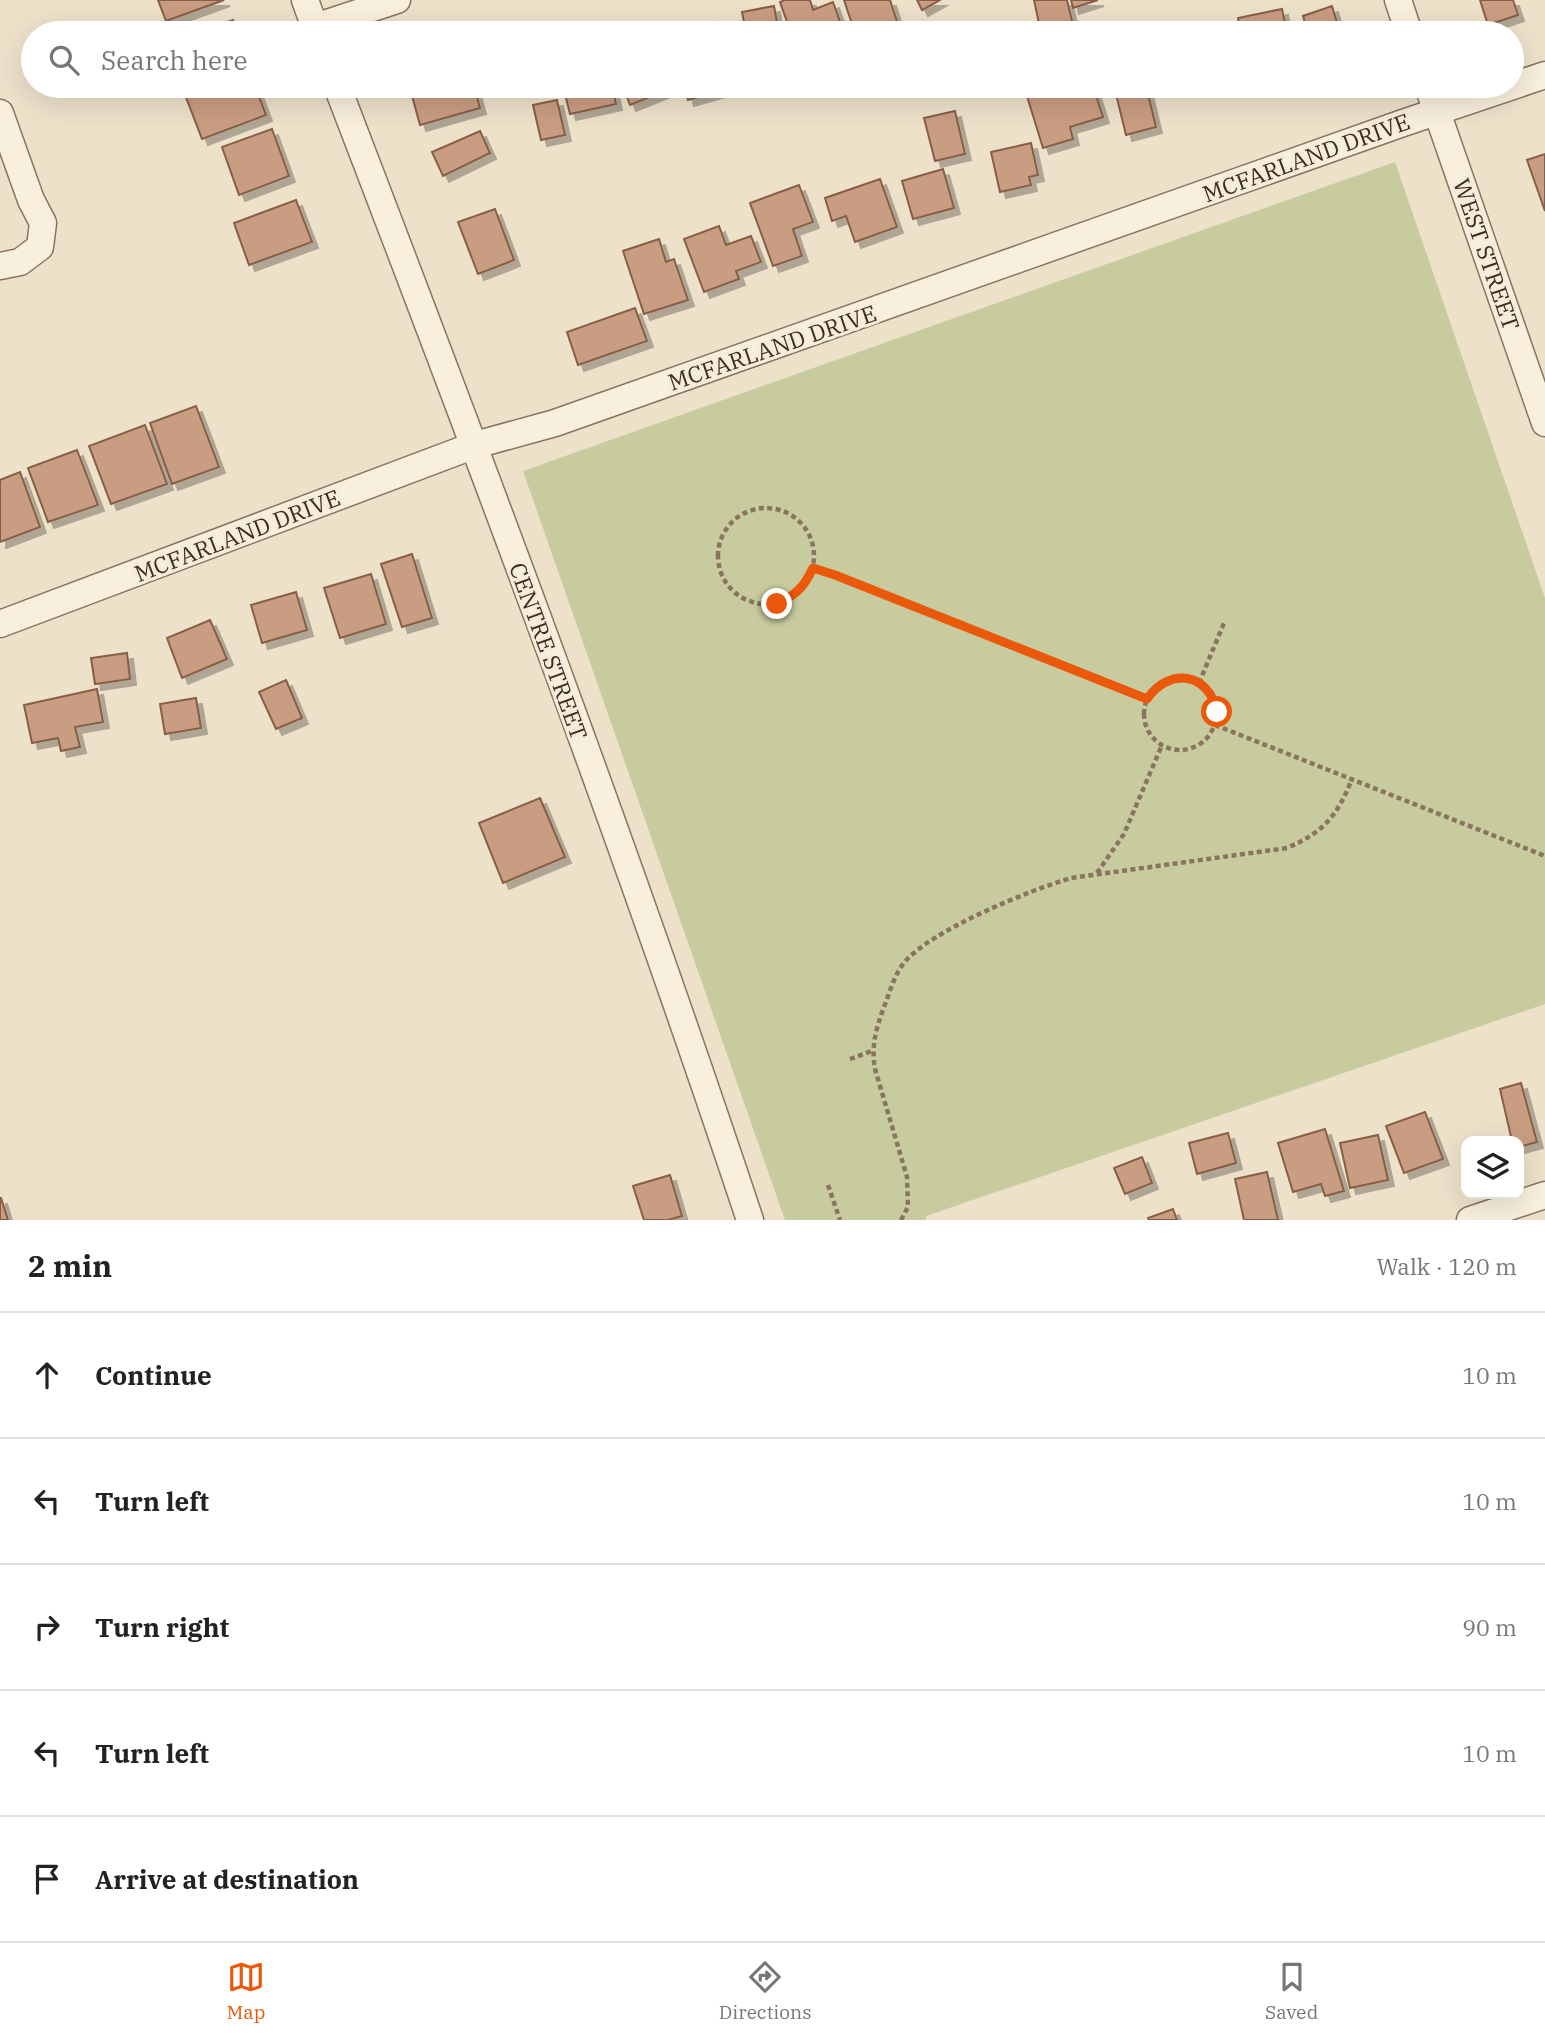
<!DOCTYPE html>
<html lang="en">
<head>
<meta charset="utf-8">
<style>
  body { margin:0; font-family:"IBM Plex Serif",serif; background:#f6f6f6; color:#222 }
  .controls { position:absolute; right:21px; bottom:21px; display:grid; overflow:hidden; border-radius:14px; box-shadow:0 7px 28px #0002 }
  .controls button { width:63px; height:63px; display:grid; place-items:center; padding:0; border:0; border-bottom:2px solid #e0e0e0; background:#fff; color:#222; font:35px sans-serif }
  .stop { position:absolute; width:21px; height:21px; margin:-16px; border:5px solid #ea580c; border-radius:50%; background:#fff }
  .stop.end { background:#ea580c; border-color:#fff; box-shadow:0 2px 7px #0008 }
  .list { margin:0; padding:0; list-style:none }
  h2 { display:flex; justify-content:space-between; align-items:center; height:91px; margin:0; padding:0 28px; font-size:30px }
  h2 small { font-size:23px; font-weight:400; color:#767676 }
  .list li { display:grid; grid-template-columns:46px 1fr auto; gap:21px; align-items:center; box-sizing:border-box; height:126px; padding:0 28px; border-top:2px solid #e0e0e0 }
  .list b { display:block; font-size:26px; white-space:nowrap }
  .list em { font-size:23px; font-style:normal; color:#767676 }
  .icon { flex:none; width:38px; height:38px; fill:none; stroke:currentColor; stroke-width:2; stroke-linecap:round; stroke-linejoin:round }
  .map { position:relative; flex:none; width:1545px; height:1220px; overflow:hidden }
  .search { position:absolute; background:#fff; box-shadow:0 7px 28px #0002; left:21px; right:21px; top:21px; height:77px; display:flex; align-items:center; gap:18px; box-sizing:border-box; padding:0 24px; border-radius:38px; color:#767676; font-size:26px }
  .sheet { height:721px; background:#fff }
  nav { display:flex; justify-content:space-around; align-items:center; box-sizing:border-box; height:98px; border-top:2px solid #e0e0e0; background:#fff; font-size:19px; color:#767676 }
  nav a { display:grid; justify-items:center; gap:4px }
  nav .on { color:#ea580c }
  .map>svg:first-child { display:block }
  .green { fill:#c7cb9e }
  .building { fill:#c99d82; stroke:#875e46; stroke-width:2; filter:url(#shadow) }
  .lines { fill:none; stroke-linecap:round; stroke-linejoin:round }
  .minor-casing { stroke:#89745f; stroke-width:29 }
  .path { stroke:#89745f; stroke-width:4.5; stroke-dasharray:5 3.5; stroke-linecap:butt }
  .minor { stroke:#f8efdd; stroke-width:26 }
  .route { stroke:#ea580c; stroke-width:9 }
  .labels { text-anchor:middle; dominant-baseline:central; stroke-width:6; stroke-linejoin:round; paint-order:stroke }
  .street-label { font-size:23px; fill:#3a2d21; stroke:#f5ecd9 }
</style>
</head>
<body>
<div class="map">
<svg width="1545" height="1220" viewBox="0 0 1545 1220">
  <defs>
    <filter id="shadow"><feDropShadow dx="6" dy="6" stdDeviation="0" flood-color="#0004"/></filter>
  </defs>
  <rect width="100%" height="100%" fill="#ede1ca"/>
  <path class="green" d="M1395,162L1545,598V1004L926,1216V1220H785L523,471Z"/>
  <path class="building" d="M158,0H224L166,21Z
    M785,0H810L813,10L833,2L844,33H791L780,2Z
    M844,0H890L900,31L893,33H855Z
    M917,0H940L922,10Z
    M1034,0H1067L1073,25L1041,33Z
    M1071,0H1098L1073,8Z
    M1480,0H1513L1518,15L1488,25Z
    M774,6L779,33H724V31L745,27L742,12Z
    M1332,6L1340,33H1308L1303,16Z
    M1282,9L1287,33H1241L1238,18Z
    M233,20L238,33H196Z
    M716,22L719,33H685L684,30Z
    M199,86H255L266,115L202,139L184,92Z
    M432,86H462L464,93L475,90L480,108L420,125L411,92Z
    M563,86H612L616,104L570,114Z
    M623,86H674L675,87L630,105Z
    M684,86H722L723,90L688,100Z
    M1049,86H1058L1059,89L1070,86H1093L1103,117L1070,127L1073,139L1043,148L1026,93Z
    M1114,86H1146L1156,127L1126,135Z
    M557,100L565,135L541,140L533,105Z
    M955,111L965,154L935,161L924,118Z
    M272,129L289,176L239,195L222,147Z
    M480,131L490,153L443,176L432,152Z
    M1031,143L1038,175L1029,177L1031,185L1000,192L991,152Z
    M1545,154V211L1527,160Z
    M943,169L954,208L913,219L902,181Z
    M880,179L897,227L855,242L846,216L832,221L825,198Z
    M799,185L813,222L793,229L802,256L773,266L750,203Z
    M296,200L312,242L249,265L234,223Z
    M495,209L514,260L478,274L458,222Z
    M719,226L726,245L751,236L761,262L736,271L739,279L704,292L684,239Z
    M659,239L666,262L674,259L688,300L644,314L623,251Z
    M635,308L647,341L578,365L567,332Z
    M196,406L219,467L172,484L150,423Z
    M145,425L167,484L111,504L89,446Z
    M77,450L98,505L48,522L28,468Z
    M20,472L40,527L0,542V480Z
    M412,554L432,618L402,627L381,564Z
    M371,574L386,624L340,638L324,588Z
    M296,592L307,630L262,643L251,605Z
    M210,620L227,659L182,678L167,638Z
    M127,653L130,679L95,684L91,658Z
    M286,680L302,718L276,729L259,692Z
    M97,689L103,722L75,727L80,747L61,751L58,738L32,743L24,705Z
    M196,698L201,728L165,734L160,704Z
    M540,798L565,857L503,883L479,823Z
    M1521,1083L1537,1142L1519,1147V1141H1512L1500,1089Z
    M1425,1112L1443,1159L1404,1173L1386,1126Z
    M1325,1129L1344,1191L1325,1196L1321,1184L1293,1192L1278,1143Z
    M1228,1133L1236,1163L1197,1174L1189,1143Z
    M1378,1135L1388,1180L1350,1188L1340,1143Z
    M1142,1157L1152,1183L1125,1194L1114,1168Z
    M1267,1172L1278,1220H1244L1235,1179Z
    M670,1175L682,1216L668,1220H644L633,1186Z
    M0,1198H1L8,1220H0Z
    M1173,1209L1177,1220H1149L1148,1218Z"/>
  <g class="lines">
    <g class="minor-casing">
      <path id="minor" d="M305,0L317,33
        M1398,0L1409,33
        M315,27L397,0
        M337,86C481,461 623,838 750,1220
        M1428,86L1545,423
        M0,113L31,200L43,223L40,247L20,262L0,266
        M0,624L475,445L555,423L1403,123L1545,75
        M1470,1220L1545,1195"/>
    </g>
    <path class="path" d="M718 556a48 48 0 1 1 96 0a48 48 0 1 1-96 0Z
      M813,568L835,575L1147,699
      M1144 714a36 36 0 1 1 72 0a36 36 0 1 1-72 0Z
      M1199,683L1224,623
      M1215,725L1545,856
      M1097,873L1124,834L1162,745
      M850,1059L872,1051
      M828,1185L840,1220
      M901,1220L908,1207L907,1177L875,1069C871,1046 876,1029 884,1007C890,992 894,975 904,963C929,931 1030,890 1071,878L1287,848C1324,832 1337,816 1352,779"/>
    <use href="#minor" class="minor"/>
  </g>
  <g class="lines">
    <path class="route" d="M777,604C796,595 804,587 813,568L835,575L1147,699C1169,667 1209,672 1217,712"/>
  </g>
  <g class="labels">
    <g class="street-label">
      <text transform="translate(1306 157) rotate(-20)">MCFARLAND DRIVE</text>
      <text transform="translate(1487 254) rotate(71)">WEST STREET</text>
      <text transform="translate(772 347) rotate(-19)">MCFARLAND DRIVE</text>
      <text transform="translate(237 535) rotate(-21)">MCFARLAND DRIVE</text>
      <text transform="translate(549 651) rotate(70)">CENTRE STREET</text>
    </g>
  </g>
</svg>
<div class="controls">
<button><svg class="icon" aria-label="layers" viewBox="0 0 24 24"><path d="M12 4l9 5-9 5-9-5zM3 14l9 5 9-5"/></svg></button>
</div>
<div class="stop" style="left:1217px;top:712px"></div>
<div class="stop end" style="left:777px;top:604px"></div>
<div class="search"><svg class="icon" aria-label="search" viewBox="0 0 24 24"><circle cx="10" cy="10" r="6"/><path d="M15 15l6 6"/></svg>Search here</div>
</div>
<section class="sheet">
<h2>2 min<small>Walk · 120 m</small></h2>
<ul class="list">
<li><svg class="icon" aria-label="ahead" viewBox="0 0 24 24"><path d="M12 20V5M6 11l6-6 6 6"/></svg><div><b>Continue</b></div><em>10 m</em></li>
<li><svg class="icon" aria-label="left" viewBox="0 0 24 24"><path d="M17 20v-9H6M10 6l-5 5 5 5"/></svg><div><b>Turn left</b></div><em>10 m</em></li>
<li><svg class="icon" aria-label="right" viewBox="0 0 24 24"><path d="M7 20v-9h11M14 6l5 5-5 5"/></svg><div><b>Turn right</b></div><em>90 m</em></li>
<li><svg class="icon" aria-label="left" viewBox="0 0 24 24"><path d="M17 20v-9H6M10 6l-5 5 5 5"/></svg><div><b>Turn left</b></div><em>10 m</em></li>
<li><svg class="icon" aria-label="arrive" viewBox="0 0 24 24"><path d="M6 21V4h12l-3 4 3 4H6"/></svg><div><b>Arrive at destination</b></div></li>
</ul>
</section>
<nav>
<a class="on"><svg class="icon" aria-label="map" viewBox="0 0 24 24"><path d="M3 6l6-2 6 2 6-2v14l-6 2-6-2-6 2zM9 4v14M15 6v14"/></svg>Map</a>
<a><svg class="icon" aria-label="directions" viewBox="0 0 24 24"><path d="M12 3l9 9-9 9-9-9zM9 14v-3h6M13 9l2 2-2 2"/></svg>Directions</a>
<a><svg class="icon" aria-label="saved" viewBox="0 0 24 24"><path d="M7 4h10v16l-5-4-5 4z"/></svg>Saved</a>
</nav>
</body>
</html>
